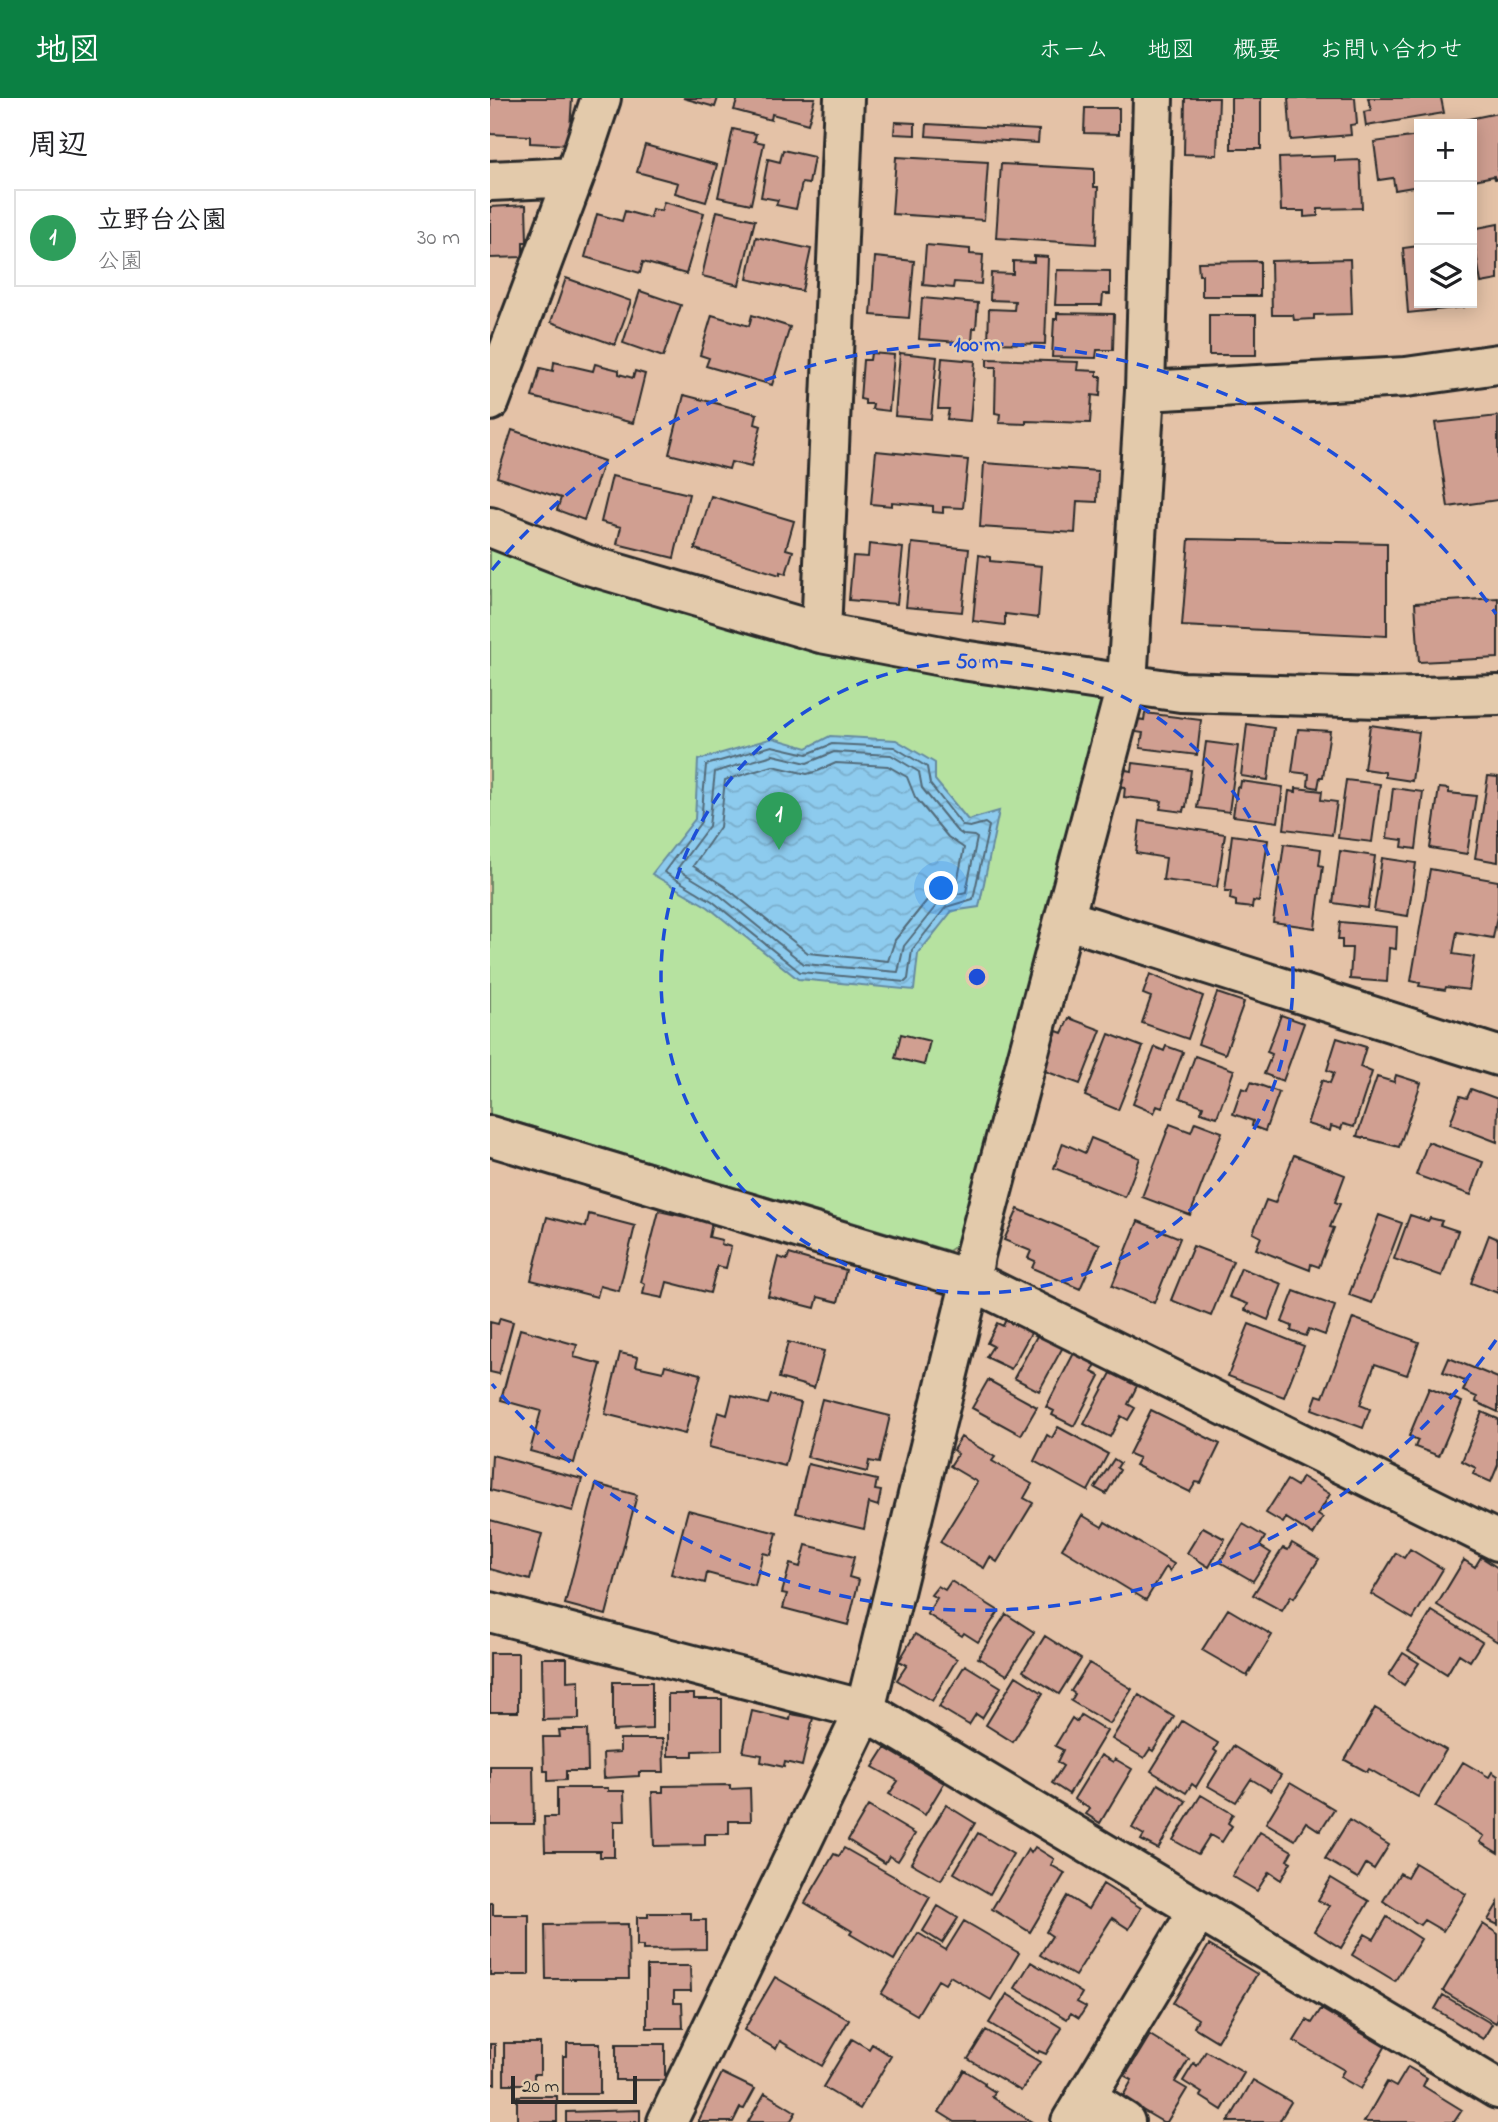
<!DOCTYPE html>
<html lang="ja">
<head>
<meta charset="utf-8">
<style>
  body { margin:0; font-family:"Indie Flower","Klee One",sans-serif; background:#f2f2f2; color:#202124 }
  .controls { position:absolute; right:21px; top:21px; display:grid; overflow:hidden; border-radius:0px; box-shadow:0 4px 18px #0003 }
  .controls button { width:63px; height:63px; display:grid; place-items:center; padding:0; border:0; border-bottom:2px solid #e0e0e0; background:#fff; color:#202124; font:35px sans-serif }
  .scale { position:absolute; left:21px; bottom:18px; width:126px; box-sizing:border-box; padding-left:7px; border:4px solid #2b2b2b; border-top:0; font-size:19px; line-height:24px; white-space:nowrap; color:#2b2b2b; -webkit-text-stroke:5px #e3caab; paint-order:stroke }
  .you { position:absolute; left:452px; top:791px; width:24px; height:24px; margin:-18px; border:5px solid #fff; border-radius:50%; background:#1a73e8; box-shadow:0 0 0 10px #1a73e833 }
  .badge { display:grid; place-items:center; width:46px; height:46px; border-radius:50%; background:#0b8043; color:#fff; font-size:23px; font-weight:700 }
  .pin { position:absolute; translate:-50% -58px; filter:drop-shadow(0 2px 4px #0008) }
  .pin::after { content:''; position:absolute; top:37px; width:24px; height:21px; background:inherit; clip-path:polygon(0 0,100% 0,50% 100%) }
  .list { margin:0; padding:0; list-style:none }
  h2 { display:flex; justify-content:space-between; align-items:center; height:91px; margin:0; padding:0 28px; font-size:30px }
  h2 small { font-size:23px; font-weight:400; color:#757577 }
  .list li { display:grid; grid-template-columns:46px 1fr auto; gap:21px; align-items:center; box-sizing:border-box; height:98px; margin:0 14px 14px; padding:0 14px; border:2px solid #e0e0e0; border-radius:0px }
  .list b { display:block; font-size:26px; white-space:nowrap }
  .list p { margin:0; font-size:23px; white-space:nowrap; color:#757577 }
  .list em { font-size:23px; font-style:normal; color:#757577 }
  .icon { flex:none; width:38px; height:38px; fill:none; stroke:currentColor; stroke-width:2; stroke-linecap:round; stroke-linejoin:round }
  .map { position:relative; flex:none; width:1008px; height:2024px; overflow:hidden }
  header { display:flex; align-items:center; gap:42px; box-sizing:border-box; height:98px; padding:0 35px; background:#0b8043; color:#fff }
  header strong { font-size:33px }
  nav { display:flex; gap:38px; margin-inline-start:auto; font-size:24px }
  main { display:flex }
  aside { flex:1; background:#fff }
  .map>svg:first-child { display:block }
  .green { fill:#b6e2a0; stroke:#708666; stroke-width:2 }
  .water { fill:url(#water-waves); stroke:#668ba0; stroke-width:2 }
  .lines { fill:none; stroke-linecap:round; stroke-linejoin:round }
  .shore { stroke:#526b79; stroke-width:2 }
  .building { fill:#d09f91; stroke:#2b2b2b; stroke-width:2 }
  .minor-casing { stroke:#2b2b2b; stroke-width:44 }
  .minor { stroke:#e3caab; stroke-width:38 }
  .ring { fill:none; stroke:#1d4ed8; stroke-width:3.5; stroke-dasharray:12 9 }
  .centre { fill:#1d4ed8; stroke:#e3caab; stroke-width:3.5 }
  .ring-label { font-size:21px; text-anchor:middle; font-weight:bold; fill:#1d4ed8; stroke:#e3caab; stroke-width:5; stroke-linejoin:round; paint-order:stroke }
</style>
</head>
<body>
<header>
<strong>地図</strong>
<nav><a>ホーム</a><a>地図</a><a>概要</a><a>お問い合わせ</a></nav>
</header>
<main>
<aside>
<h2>周辺<small></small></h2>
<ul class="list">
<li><span class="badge" style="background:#2e9e5b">1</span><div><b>立野台公園</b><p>公園</p></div><em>30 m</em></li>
</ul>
</aside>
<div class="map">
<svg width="1008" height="2024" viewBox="0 0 1008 2024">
  <defs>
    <pattern id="water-waves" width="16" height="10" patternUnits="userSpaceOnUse" patternTransform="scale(1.75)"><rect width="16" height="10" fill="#8dcbee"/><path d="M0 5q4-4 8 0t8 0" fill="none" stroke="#7aaecc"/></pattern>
  </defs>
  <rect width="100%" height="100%" fill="#e4c2a7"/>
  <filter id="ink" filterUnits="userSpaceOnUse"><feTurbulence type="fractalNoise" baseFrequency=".0143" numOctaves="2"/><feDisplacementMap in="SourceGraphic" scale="14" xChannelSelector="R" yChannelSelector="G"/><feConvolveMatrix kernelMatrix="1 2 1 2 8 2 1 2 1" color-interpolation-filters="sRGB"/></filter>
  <g filter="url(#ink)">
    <path class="green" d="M0,444L608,597L616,609L472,1143L459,1153L0,1016Z"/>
    <path class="water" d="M340,638L406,642L445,665V682L478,722L509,713L489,809L462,813L428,856L424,892L308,881L218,809L162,776L205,721L208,662L283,640L317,650Z"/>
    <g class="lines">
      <path class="shore" d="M342,646L404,649L437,669L440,686L473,728L480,729L495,725L499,728L483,801L456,809L422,852L418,881L415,884L310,874L222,803L174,774L211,724L216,667L282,648L317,656Z
        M344,654L401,657L429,674L432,690L466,732L473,737L484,738L487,740L476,794L456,799L450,803L414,848L408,874L314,866L228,796L187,771L219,728L225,674L283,657L317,665Z
        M346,665L398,668L417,679L425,699L458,739L474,750L467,785L450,790L442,796L405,842L398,863L318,855L234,788L203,768L230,729L235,682L283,668L317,676L328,673Z"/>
    </g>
    <path class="building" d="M0,0H82L79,47L40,45V38L0,36Z
      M193,0H228L225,9Z
      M248,0H325L318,26L282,16L281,22L244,12Z
      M695,0H729L727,57L694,56Z
      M741,0H771V51H741Z
      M798,0H865L867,26L860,27L861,37L801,42Z
      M878,0H951L954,15L876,28L874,14L881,12Z
      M595,10H629V36L594,35Z
      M1008,15V81H1005L1004,78L984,82L982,69V26H965L964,24Z
      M405,24L425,25V37L404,36Z
      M437,26L549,32L548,45L436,38Z
      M243,31L266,36L264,43L274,45L261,106L228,99Z
      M929,38V88L905,92L903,80L889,82L884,44Z
      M155,47L227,67L216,104L185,95L188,85L147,74Z
      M293,52L324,59L319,86L312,85L306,111L286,107L288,102L271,99L278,61L290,64Z
      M845,58V63L870,62L872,110L828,111V118L814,119V113H791L789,60Z
      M406,59L498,64L494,122L402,116Z
      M511,66L604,71V89H608L606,146L506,140Z
      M174,104L214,115L196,176L153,164L150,175L95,159L107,116L132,123L135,113L160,120L162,111L171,113Z
      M36,107L37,144H33V159L0,160V109Z
      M227,113L265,122L249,187L212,178Z
      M1008,126V182L991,185L982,131Z
      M266,139L321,151L312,193L257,181Z
      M436,147L480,151V156L493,157L491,186L464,184L463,190L433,187Z
      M929,148V205H974V209L918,215L913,150Z
      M544,158L558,159L555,246L498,245L499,211L524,212L525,203L500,202L501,175L523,176V163L544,164Z
      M385,159L424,163L419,220L381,217Z
      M860,161L862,216L824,217V221L804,222L803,217H782L781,163Z
      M770,163V198H712V177H709L708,164Z
      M567,172L620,173V196H613L612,207H565Z
      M76,180L141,203L125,247L61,224Z
      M150,193L191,207L173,259L133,245Z
      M432,200L488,205L486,230H483L482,245L429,241Z
      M567,215L624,216L623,252H607L606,260L562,259L564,221H567Z
      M222,217L259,228L262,217L300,229L282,287L216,268L219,260L210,257Z
      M719,217H766V257H719Z
      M381,255L404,257L399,313L382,311L383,306H375V302L370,301L373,262H380Z
      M410,255L447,259L441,321L405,318Z
      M452,260L485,263L480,323L457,321L459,311H448Z
      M497,261L588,264L587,272L607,273V278H611L610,298L602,297L600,325L536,323V326L509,325L510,316L505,315L506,269H497Z
      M64,264L103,273L105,266L129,272V276L143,280L145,273L155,276L143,325L42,299L50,270L63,273Z
      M194,297L267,316L265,326L271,328L261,369L241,364L239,371L179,356Z
      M1008,318V402L958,409L945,325Z
      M22,332L114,363L94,422L67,412L71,400L7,379Z
      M386,353L478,362L473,410L453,409V415L443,414V408L402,404V408L381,406Z
      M494,365L608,373L607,404L587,403L585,435L490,429Z
      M122,378L199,396L184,460L127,446L131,429L111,424Z
      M221,398L304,423L296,451L303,453L296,476L290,474V477L205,451Z
      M699,441L897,445V538L692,528Z
      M422,445L479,451L472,514L416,509Z
      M379,446L413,450L407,506L359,502L363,458L378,459Z
      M489,457L500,459V463L552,468L548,520L515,516V527L483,523Z
      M1008,500V560L929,564L925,505Z
      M655,615L711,622L707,657L650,650L653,635L646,634L647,621L654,622Z
      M757,626L784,630L778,682L751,678Z
      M880,627L929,634L922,683L895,679V674L874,671Z
      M808,631L840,633L833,679H830L828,690L818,688L819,676L802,674Z
      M716,644L748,648L739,714L707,710Z
      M643,665L701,672L696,709H694L693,714L670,711L672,703L634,699L635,689L626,688L629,671L642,673Z
      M998,678L1008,679V764L985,760Z
      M856,682L890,686L882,744L848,740Z
      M751,683L793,689L788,724L743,718L747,689L750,690Z
      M806,690L832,693L831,702L847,704L842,737L794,731L799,693L806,694Z
      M903,690L933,694L926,751L912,749L913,742L897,740Z
      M949,690L959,691V695L986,698L977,756L940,750Z
      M650,723L735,736L727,789L673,782L676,760L646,755Z
      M742,737L778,742L769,804L763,803L762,810L746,808V803L740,801L741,793H735Z
      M794,746L831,751L829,767L833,768L825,830L783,824Z
      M850,753L885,758L878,810L843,805Z
      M892,760L926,765L918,818L884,813Z
      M940,771L1008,783V813L1003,840L967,834L963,856L984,859L979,892L956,889L955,892L929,888L930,885L921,883Z
      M850,824L907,829L906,851L899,850L897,884L860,881L862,850H852V842H848Z
      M660,876L713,898L698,941L652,925L661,899L653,896Z
      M727,895L754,904L735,956L708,946Z
      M791,917L814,925L793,983L774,976L782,956L777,954Z
      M579,920L611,932L590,986L552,972L567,933L572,935Z
      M411,936L440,943L434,967L405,960Z
      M619,936L653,949L628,1012L595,998Z
      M847,940L876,949L870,969L882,974L864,1029L853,1026L851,1031L841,1028L840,1033L817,1026L832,982L840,985L844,975L837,972Z
      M676,948L693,954L672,1010L667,1008L664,1015L643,1006L665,949L674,953Z
      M705,958L744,972L727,1019L711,1014L713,1008L690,1000Z
      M906,977L931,985L909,1049L867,1038L887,979L904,984Z
      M761,984L789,994L775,1033L762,1028L763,1023L743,1016L752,990L758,992Z
      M981,991L1008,1001L1007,1044L960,1026L970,998L977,1000Z
      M705,1024L732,1034L700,1117L652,1099L680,1026L701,1034Z
      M601,1040L650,1060L635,1099L564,1070L573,1045L595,1055Z
      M938,1044L993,1064L981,1097L926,1077Z
      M804,1057L855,1077L845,1104L850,1106L840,1129L844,1130L829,1169L821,1166L820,1172L766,1151L771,1139L763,1135L776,1102L785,1105Z
      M528,1111L610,1146L590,1191L542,1170L545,1163L538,1160L541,1153L514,1142Z
      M169,1113L222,1125L219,1139L232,1142L231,1146L241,1149L236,1170L227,1168L220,1195L177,1184L173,1200L153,1196L155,1186L151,1184Z
      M99,1116L145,1128L129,1193L110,1188L107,1199L41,1182L57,1119L96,1129Z
      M889,1117L912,1125L882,1205L859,1197Z
      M920,1117L938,1123L940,1120L952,1123L950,1127L968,1133L952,1178L904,1161Z
      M648,1123L690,1140L664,1205L622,1188Z
      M999,1137L1008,1141V1195L981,1185Z
      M703,1148L743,1163L721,1218L681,1202Z
      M299,1156L356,1172L348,1204L328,1199L325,1210L278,1198L288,1159L297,1162Z
      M751,1170L792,1186L778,1222L755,1212L758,1206L739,1199Z
      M804,1193L845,1208L835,1237L819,1231L816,1238L801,1233L802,1228L792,1224Z
      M517,1219L542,1233L521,1271L496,1259L503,1248L497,1245L507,1225L513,1228Z
      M10,1220L23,1224L9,1276L0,1274V1224L8,1226Z
      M863,1220L929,1244L917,1277L885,1266L870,1307L880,1311L873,1330L822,1311L827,1297L833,1299Z
      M759,1226L814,1248L794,1299L738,1278Z
      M30,1231L87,1247L84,1259L111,1266L84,1365L40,1353L51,1313L11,1302Z
      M548,1236L573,1249L549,1293L524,1280Z
      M298,1244L334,1253L324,1290L289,1280Z
      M130,1255L148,1259L146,1268L173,1274L175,1267L211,1276L195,1336L115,1316Z
      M584,1255L606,1266L602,1274L610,1278L584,1328L562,1317L564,1313L556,1309Z
      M959,1260L1008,1280V1314L986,1304L987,1299L973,1293L977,1284L953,1274Z
      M621,1275L647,1288L638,1306L645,1310L638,1322L631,1318L620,1339L594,1326Z
      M498,1282L547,1309L531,1337L482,1310Z
      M939,1290L972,1304L949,1358L925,1349L928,1342L919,1338Z
      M242,1297L278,1306L281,1297L311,1305L295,1368L219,1349L228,1314L237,1317Z
      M332,1301L400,1318L389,1365L379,1363L377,1374L317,1359Z
      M661,1312L730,1346L711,1385L706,1384L700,1394L645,1367L649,1360L639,1356Z
      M992,1314L1008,1321V1367L1001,1384L983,1376L986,1370L972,1363Z
      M568,1329L618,1356L598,1393L544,1363L557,1337L562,1340Z
      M471,1339L505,1359L502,1363L542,1386L534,1400L543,1405L507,1464L500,1459L494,1470L450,1444L487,1384L460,1368L468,1356L463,1352Z
      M2,1357L92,1381L83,1413L0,1392Z
      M624,1361L630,1365L627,1370L630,1372L616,1396L605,1390Z
      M318,1366L387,1382L385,1392L391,1393L388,1408L379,1405L374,1431L306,1415Z
      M812,1379L840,1396L828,1417L833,1420L823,1437L796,1420L793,1425L776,1415L797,1382L807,1388Z
      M106,1386L147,1397L116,1517L75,1506Z
      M198,1412L287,1435L281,1457L273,1455L265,1488L217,1475L215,1485L181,1476Z
      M592,1417L612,1429L615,1424L684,1466L680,1473L676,1469L656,1502L572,1451Z
      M0,1422L52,1436L40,1482L0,1471Z
      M753,1426L775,1439L770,1448L781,1455L763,1483L730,1464Z
      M713,1429L735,1441L719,1469L697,1455Z
      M802,1445L829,1461L804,1500L801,1498L792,1513L763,1497L793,1450L798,1452Z
      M316,1447L364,1459L359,1479L369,1482L358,1527L293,1510L297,1496L292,1495L300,1466L310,1469Z
      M920,1451L953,1471L923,1521L881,1496L906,1455L914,1460Z
      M991,1459L1008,1470V1544L947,1507L974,1462L985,1469Z
      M461,1483L509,1513L488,1544L474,1535L472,1538L437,1516L447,1500L441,1497L448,1488L455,1492Z
      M738,1511L782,1537L757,1578L712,1552Z
      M942,1513L992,1544L980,1563L969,1556L957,1576L918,1552Z
      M516,1516L544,1534L517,1577L488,1560Z
      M425,1536L467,1561L442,1603L407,1582L417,1567L409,1563Z
      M555,1538L591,1561L569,1596L533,1573Z
      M0,1555H28V1614H0Z
      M913,1555L929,1565L914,1587L899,1577Z
      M52,1560H77V1583L89,1582V1621L53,1622Z
      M599,1565L642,1591L620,1626L581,1603L585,1596L581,1593Z
      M475,1567L511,1589L492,1620L486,1616L479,1627L449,1609Z
      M526,1578L553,1595L523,1644L496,1627Z
      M123,1584H162V1631L123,1633Z
      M178,1596H204V1601H232V1652L203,1653V1658H178Z
      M649,1597L684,1619L663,1653L660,1651L654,1660L622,1641Z
      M885,1610L956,1652L928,1699L879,1671L877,1674L855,1662Z
      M262,1613L300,1622L301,1616L323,1620L312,1668L295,1664L294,1669L271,1664L272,1657L253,1654Z
      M591,1617L617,1633L579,1696L562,1685L573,1668L567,1664L573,1652L565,1648L582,1620L587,1624Z
      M692,1623L728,1645L724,1652L727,1654L706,1689L702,1686L696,1695L661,1673Z
      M69,1632H97L98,1673H76V1682L58,1683V1673H54L53,1639H70Z
      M130,1641H173L174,1674H149V1678L114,1680L113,1655L130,1654Z
      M743,1648L791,1677L781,1693L761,1681L746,1704L718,1688Z
      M395,1650L454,1685L435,1717L399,1696L408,1683L383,1669Z
      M611,1657L623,1664L625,1661L642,1671L610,1725L596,1716L600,1711L584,1701Z
      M973,1664L999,1679L1002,1674L1008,1678V1755L990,1744L994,1738L945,1709Z
      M0,1668H43L44,1726H0Z
      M800,1685L844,1711L830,1733L816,1724L805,1742L776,1725Z
      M668,1686L696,1703L668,1751L651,1742L654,1737L642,1730Z
      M240,1687V1691L260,1690L261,1723H239V1736H215V1747L164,1748L162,1694H173V1688Z
      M67,1690H118V1693H134L135,1723H124V1759H110V1753H55L54,1719H67Z
      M711,1697L743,1716L738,1725L742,1728L732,1744L720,1737L708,1756L683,1742Z
      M456,1707L485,1725L451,1782L421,1765Z
      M378,1708L425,1736L408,1763L399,1758L395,1765L358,1742Z
      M859,1722L899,1747L884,1771L876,1766L868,1780L835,1761Z
      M770,1734L802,1753L797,1762L801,1764L791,1782L779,1774L767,1793L742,1778Z
      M488,1735L523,1756L500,1796L464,1775Z
      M545,1749L564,1761L561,1767L575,1775L540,1834L502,1811L538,1751L541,1755Z
      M354,1750L440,1799L404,1862L360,1836L362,1833L315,1805L344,1756L349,1758Z
      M925,1765L976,1796L953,1833L934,1822L930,1827L893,1803L910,1775L917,1779Z
      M841,1780L879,1803L851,1850L824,1833L839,1808L828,1802Z
      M613,1786L651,1810L639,1831L622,1820L585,1878L550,1857L562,1838L556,1834L577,1798L598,1811Z
      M0,1805H3V1817H39V1877H0Z
      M1008,1805V1827L998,1822Z
      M448,1808L468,1820L452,1845L433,1833Z
      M158,1815H201V1822H216V1851L153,1852V1848H147V1819H158Z
      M897,1819L931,1841L905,1883L862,1857L875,1836L884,1841Z
      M474,1823L529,1855L501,1902L460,1878L455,1886L448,1882L427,1917L391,1896L428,1835L456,1852Z
      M138,1826L139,1881H56L55,1827Z
      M993,1826L1008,1836V1921L1006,1925L953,1893Z
      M719,1847L767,1876L727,1943L704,1929L708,1921L683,1905Z
      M541,1864L592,1895L587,1904L596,1909L589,1920L581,1915L577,1921L525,1890Z
      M157,1868H200L201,1893H184V1905H192L193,1930H157Z
      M285,1879L359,1922L332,1968L290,1943L286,1951L254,1932Z
      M517,1896L572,1930L556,1956L549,1953L548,1955L499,1925Z
      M953,1897L1002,1926L993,1941L945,1911Z
      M831,1911L895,1949L871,1991L850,1979L854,1972L804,1943L817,1922L822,1925Z
      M496,1932L550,1964L531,1993L478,1961Z
      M660,1937L699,1961L685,1984L697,1991L677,2024H673L632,2000L642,1982L635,1978Z
      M362,1941L379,1951L382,1946L401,1958L370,2011L333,1989Z
      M14,1945H50V1976H44V1986H14Z
      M77,1945H110V1996H73V1958H77Z
      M0,1946H5V1986H0Z
      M126,1946H175V1982H126Z
      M716,1953L754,1975L732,2012L710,1998L712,1995L693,1983L704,1965L707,1968Z
      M918,1969L937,1980L933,1988L972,2012L964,2024H874L897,1984L906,1989Z
      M474,1972L495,1985L494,1987L505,1994L502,1999L542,2024H465L449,2014Z
      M232,1975L265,1991L254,2011L250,2010L243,2024H208Z
      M763,1982L801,2004L789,2024H738Z
      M275,1995L306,2014L300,2024H258Z
      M27,1998H67V2024H27Z
      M150,2012V2024H76V2014Z"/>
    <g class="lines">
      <g class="minor-casing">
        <path id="minor" d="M354,0L331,535L472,562L691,594L890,600L1008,597
          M0,83L84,79
          M655,293L916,279L1008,266
          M0,303L89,66L111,0
          M0,429L95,466L331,535
          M575,821L1008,958
          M0,1038L481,1182L1008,1443
          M0,1514L375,1612L1008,1991
          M596,1999L635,2024
          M177,2024L375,1612L481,1182L485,1157L637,585L655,293L663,0
          M581,2024L708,1813"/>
      </g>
      <use href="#minor" class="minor"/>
    </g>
  </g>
  <g class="ring">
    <circle cx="487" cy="879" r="316"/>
    <path d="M1006 1242A633 633 0 0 1 2 1286M2 472A633 633 0 0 1 1006 516"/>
  </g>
  <circle cx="487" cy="879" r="10" class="centre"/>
  <g class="ring-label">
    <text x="487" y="253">100 m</text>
    <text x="487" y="570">50 m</text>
  </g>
</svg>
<div class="controls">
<button>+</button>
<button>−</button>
<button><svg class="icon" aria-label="layers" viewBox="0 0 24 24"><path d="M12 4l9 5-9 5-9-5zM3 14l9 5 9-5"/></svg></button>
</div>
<div class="scale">20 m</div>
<div class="you"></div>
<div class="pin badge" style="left:289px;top:752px;background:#2e9e5b">1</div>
</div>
</main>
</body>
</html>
